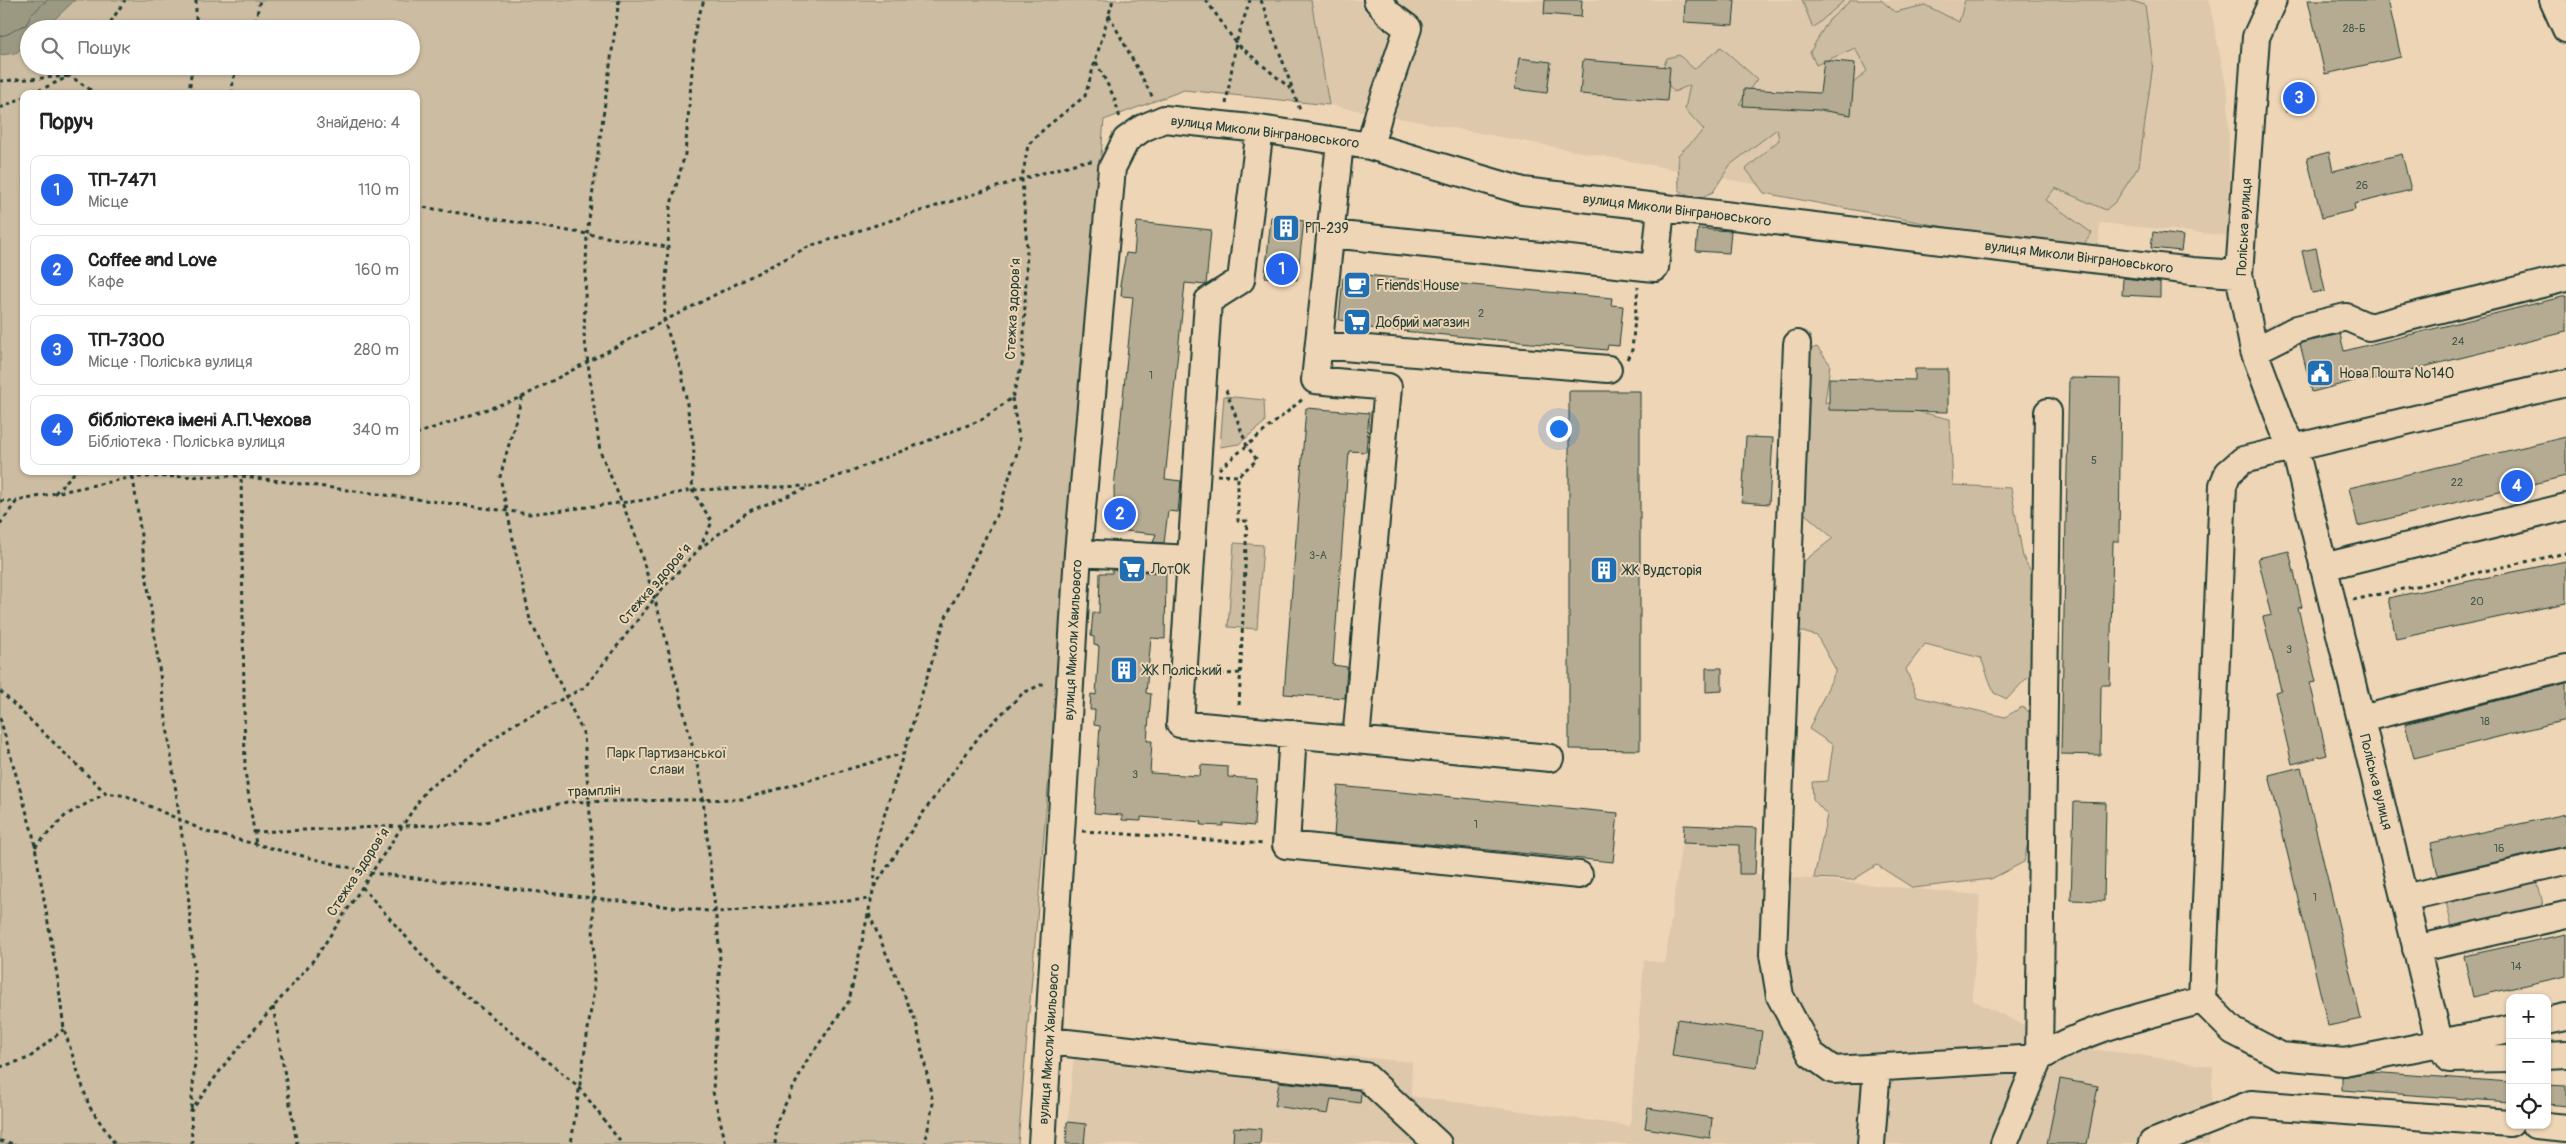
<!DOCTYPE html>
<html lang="uk">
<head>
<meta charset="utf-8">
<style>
  body { margin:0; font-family:Pangolin,sans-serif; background:#f6f6f6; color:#222 }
  .controls { position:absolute; right:15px; bottom:15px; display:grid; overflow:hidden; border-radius:10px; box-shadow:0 1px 4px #0004 }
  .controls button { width:45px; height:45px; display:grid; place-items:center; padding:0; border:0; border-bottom:1px solid #e0e0e0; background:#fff; color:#222; font:25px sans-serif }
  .you { position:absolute; left:1558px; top:428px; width:18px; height:18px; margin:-12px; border:4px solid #fff; border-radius:50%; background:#1a73e8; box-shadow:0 0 0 8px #1a73e833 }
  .badge { display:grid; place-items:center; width:32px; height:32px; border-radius:50%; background:#2563eb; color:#fff; font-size:16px; font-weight:700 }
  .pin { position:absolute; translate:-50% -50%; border:2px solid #fff; box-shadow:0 1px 5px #0006 }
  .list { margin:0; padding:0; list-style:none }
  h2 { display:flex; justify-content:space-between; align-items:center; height:65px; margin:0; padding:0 20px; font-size:21px }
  h2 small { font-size:16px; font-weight:400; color:#767676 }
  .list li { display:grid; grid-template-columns:32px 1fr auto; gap:15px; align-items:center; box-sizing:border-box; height:70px; margin:0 10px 10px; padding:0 10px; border:1px solid #e0e0e0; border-radius:10px }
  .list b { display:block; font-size:19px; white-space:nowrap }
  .list p { margin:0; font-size:16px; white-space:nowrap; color:#767676 }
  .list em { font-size:16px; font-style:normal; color:#767676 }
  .icon { flex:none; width:28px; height:28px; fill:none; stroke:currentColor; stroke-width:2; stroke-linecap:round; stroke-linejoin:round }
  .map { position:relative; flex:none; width:2566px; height:1144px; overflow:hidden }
  .search { position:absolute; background:#fff; box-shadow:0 1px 4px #0004; left:20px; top:20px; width:400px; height:55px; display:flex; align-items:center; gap:12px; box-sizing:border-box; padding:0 18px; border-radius:28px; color:#767676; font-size:19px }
  .panel { position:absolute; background:#fff; box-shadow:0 1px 4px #0004; left:20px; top:90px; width:400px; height:385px; border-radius:10px }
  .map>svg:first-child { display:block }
  .built { fill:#ddc8ab }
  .green { fill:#ccbca1; stroke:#767c6a; fill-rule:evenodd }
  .water { fill:#9c9983; stroke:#6a7463 }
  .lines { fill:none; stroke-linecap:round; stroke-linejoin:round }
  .shore { stroke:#516254; stroke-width:1 }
  .building { fill:#b4ab92; stroke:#1f3d34 }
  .minor-casing { stroke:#1f3d34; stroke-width:30 }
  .path { stroke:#1f3d34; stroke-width:3; stroke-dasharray:4 4; stroke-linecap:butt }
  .minor { stroke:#eed5b6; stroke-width:26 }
  .labels { text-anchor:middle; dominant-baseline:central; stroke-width:4; stroke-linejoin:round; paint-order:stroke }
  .number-label { font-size:11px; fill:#44584c }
  .street-label { font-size:14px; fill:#1f3d34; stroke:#eed5b6 }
  .poi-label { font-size:14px; fill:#1f3d34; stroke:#eed5b6; text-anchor:start }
  .park-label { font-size:14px; fill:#304a3f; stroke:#eed5b6 }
</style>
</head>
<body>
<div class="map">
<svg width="2566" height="1144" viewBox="0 0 2566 1144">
  <rect width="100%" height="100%" fill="#eed5b6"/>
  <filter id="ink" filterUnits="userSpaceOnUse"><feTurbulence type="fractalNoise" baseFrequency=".02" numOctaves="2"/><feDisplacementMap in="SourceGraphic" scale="10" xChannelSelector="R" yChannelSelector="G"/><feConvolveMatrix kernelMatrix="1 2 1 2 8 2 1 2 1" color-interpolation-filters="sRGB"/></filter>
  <g filter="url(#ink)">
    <path class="built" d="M1311,0H2209L2228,96L2230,236L2100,223L2098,248L1329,105Z
      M1684,825L1757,828L1755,874L1980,895L1972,1000L2069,1047L2134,1054L2213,1067L2209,1144H1066L1074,1052L1092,1031L1412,1062L1411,1096L1630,1126L1644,960L1665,963Z"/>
    <path class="green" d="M0,0H1311L1329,105L1184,90L1104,120L1018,1144H0ZM29,29H411V66H29ZM24,94H416V471H24Z
      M1802,0H1845L1813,28Z
      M1851,0H1881L1895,12L1925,5L1959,22L1965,0H2128L2145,5L2153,64L2139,166L2116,201L2106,210L2055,188L2046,200L2092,233L2078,252L1764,193L1746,169L1779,140L1777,129L1730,165L1713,192L1695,200L1679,191L1678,155L1704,130L1685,109L1690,85L1674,92L1660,74L1667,58L1679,55L1694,69L1721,47L1757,79L1739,104L1848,109L1849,87L1867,71L1855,48L1816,65L1810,52L1828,21Z
      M1817,347L1830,364L1825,403L1847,395L1950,419L1953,485L2011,488L2023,557L2050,606L2040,664L2007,699L1994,693L1981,658L1925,644L1906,669L1917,697L2005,717L2022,707L2051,727L2024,862L1991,879L1913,888L1877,865L1853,880L1814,878L1827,815L1813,799L1812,782L1828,781L1833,745L1809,729L1836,670L1817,636L1792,629L1793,570L1833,538L1797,507L1799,353Z
      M1224,396L1264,400L1265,422L1239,444L1220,447Z
      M1234,543L1263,545L1257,629L1228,627Z
      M2535,872L2544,908L2453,931L2444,894Z"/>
    <path class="water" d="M0,0H75L44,29H29V42L16,53L0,55Z"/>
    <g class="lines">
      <path class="shore" d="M0,36C11,35 16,27 26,25L31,15L47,0"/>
    </g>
    <path class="building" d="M1545,0H1582L1581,17L1544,14Z
      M1685,0H1735L1733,25L1684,22Z
      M2308,0H2388L2401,57L2325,74Z
      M1519,58L1551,62L1547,93L1515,89Z
      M1583,60L1670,67L1667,101L1580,94Z
      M1824,60L1855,63L1851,115L1819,110L1743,106L1744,89L1820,93Z
      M2312,84L2317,103L2286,112L2281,92Z
      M2329,152L2333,171L2402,154L2411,190L2354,204L2355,210L2322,218L2307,158Z
      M1271,217L1304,221L1297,280L1265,277Z
      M1137,222L1211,230L1206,285L1185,283L1165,479L1181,481L1178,512L1168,511L1164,543L1153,542L1156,534L1115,530L1114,488L1133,297L1121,296L1122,286L1120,285L1126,253L1134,254Z
      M1698,229L1731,231L1729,253L1696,251Z
      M2153,232L2183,236L2181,251L2151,248Z
      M2316,248L2325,291L2312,293L2302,251Z
      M1354,274L1612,298L1611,305L1623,306L1619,346L1608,345L1607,350L1348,326V321L1339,320L1343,278H1354Z
      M2123,278L2160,282V297L2122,295Z
      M2566,296V332L2366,381L2365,378L2312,392L2300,344L2302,343L2340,334L2344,351Z
      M1915,369H1948V412L1829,410V378L1915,380Z
      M2069,378L2121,379L2119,541H2113L2110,685H2101L2100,755L2061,754Z
      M1569,391H1640V750L1569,749Z
      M1306,408L1369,413L1366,452L1349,451L1333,665L1347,667L1345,698L1284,694Z
      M1746,437L1773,438L1769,504L1742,502Z
      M2566,437V476L2358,526L2349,488Z
      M2289,551L2302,607L2298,608L2316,682L2310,683L2327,755L2292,764L2275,692L2281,690L2263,617L2272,615L2258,558Z
      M2566,561V603L2396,639L2388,598Z
      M1112,570L1166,573L1165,639L1151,638L1146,693L1151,694L1147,741H1152L1150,773L1200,776L1201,765L1228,767V777L1257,779L1254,826L1223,823V826L1201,825L1202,822L1141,817V821L1122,820V815L1094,813L1100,726L1094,725L1095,710H1090L1091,694L1096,695L1099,646L1094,645V637L1091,636L1093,612L1099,613L1100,573H1112Z
      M1706,668H1722V691L1706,692Z
      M2566,683V720L2414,758L2405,724Z
      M2301,767L2361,1019L2328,1026L2269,775Z
      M1338,786L1618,813L1613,862L1334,835Z
      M2074,802L2106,803L2104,901L2071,900Z
      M2566,814V846L2438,875L2431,843Z
      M1684,825L1757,828L1755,874H1739V845L1683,843Z
      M2566,934V976L2473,997L2464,956Z
      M1677,1019L1762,1031L1757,1068L1672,1056Z
      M2369,1072L2510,1082V1102L2342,1090V1077Z
      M2060,1079L2098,1086L2087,1144H2047Z
      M1279,1082L1358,1090L1361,1093L1360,1103L1331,1099L1328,1114L1275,1106Z
      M2547,1085L2566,1086V1106L2547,1104Z
      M1648,1108L1712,1118L1710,1138L1645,1128Z
      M1067,1122L1086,1124L1084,1144H1066Z
      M1234,1127L1261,1129L1260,1144L1233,1143Z"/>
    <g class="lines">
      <g class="minor-casing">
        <path id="minor" d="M2273,0L2256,37L2239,274L2254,351L2283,428L2295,449L2440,1045L2449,1059L2510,1058
          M2553,0L2566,29
          M1260,129L1241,280L1208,301L1180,724L1550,758
          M1340,142L1315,380L1388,387L1356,740
          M1370,146L1379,113L1408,28L1389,14L1377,0
          M1331,234L1655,268L1661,208
          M1797,344L1773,954L1780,996L1811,1054L1833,1070L2039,1058C2085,1028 2149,1015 2202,1000L2233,1031L2281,1056L2344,1062L2510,1029
          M1319,345L1608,369
          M2254,351L2297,329L2346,317L2369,327L2566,278
          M1078,553L1191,559
          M2323,567L2566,507
          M2361,719L2566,668
          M1293,734L1286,845L1579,875
          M2404,898L2566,861
          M2416,949L2566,915
          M2202,1000L2223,485L2228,473L2243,460L2566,383
          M2547,1021L2566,1017
          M1049,1041L1365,1076L1438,1144
          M2547,1056L2566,1055
          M2535,1125L2566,1128
          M2152,1143L2251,1104L2510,1123
          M1042,1144L1078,553L1112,168L1126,140L1143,128L1164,119L1260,129L1370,146L1523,191L2192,271L2239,274
          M1871,1144L1877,1068
          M2004,1144L2039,1058L2048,412"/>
      </g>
      <path class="path" d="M196,0V29
        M619,0L587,234L584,334L600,451L635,534L662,624L701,781L720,954L713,1092L726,1144
        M1206,0L1236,43L1291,89
        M1261,0L1301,113
        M1109,15L1154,100
        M106,29L125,0
        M254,29L260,0
        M1096,62L1114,97L1120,118
        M0,81L70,76L77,66
        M31,94L70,76L97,94
        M189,94L192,66
        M232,94L233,79L239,66
        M1226,104L1236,43L1250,0
        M0,108L24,97
        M416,206L667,247
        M1627,359L1632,350L1638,287
        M1226,390L1247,446L1257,460L1238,476V521H1247L1239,707
        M522,397L500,477L530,620L584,735L592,841L594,989L571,1144
        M416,434L522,397L664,321L810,246L1022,179L1081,162L1092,161
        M1219,469L1304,398
        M241,471L245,771L256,845
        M244,475L262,471
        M1217,475L1238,476
        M133,477L186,865L198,1022L191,1111
        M55,493L76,471
        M0,501H17
        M0,524L17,501L133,477L241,476L530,514L644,500L692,490L807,486
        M699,549L712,522L692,490L694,448L682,373L664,321L670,208L685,154L696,24L704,0
        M2353,600L2566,553
        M1204,675L1240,673
        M0,691L106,793L127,796L207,832L371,873L717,912L871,899
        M0,718L33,835L58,981L64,1029L89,1106L115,1144
        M1082,831L1265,844
        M254,832L481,823L567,802L743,799L905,753
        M35,847L66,815L106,793
        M362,887L439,974L579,1087L622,1144
        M874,887L925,810L980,735L1023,693L1047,682
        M869,914L916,1022L933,1103L925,1144
        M273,1007L297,1144
        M0,1067L29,1058L64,1029
        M0,1141L15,1144
        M192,1144L191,1111L225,1064L316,957L426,790L509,727L585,687L662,589L699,549L749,511L981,420L1012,398L1023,361L1027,249L1022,179L1028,145L1045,128L1085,96L1113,0
        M775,1144L777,1121L806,1062L849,1001L874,887L877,839L945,619L999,510L1020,443L1012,398"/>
      <use href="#minor" class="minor"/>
    </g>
  </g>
  <defs>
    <g id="building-square" transform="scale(1.4375)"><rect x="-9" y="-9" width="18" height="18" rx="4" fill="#1f6fb2" stroke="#eed5b6"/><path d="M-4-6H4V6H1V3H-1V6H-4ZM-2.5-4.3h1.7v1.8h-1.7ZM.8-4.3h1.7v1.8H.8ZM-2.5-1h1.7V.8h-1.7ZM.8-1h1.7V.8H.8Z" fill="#fff"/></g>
    <g id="cafe-square" transform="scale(1.4375)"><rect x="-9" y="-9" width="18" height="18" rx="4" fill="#1f6fb2" stroke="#eed5b6"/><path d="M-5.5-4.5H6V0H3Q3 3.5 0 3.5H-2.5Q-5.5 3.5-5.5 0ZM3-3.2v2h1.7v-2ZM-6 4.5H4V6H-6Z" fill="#fff"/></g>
    <g id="supermarket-square" transform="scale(1.4375)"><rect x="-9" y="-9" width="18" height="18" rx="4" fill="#1f6fb2" stroke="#eed5b6"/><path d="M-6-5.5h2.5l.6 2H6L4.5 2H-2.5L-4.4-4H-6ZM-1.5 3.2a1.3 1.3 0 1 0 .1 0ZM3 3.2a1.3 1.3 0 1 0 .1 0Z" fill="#fff"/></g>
    <g id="civic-square" transform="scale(1.4375)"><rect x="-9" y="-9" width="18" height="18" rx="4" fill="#1f6fb2" stroke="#eed5b6"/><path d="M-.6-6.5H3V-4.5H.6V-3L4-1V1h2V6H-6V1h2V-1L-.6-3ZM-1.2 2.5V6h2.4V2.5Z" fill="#fff"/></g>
  </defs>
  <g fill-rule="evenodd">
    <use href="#building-square" x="1286" y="228"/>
    <use href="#cafe-square" x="1357" y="285"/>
    <use href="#supermarket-square" x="1357" y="322"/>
    <use href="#civic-square" x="2320" y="373"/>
    <use href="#supermarket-square" x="1132" y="569"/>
    <use href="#building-square" x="1604" y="570"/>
    <use href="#building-square" x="1124" y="670"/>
  </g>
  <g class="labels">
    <g class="number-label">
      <text x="2354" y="28">28-Б</text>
      <text x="2362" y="185">26</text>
      <text x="1481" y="313">2</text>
      <text x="2458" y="341">24</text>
      <text x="1151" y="375">1</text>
      <text x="2094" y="460">5</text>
      <text x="2457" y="482">22</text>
      <text x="1318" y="555">3-А</text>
      <text x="2477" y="601">20</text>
      <text x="2289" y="649">3</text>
      <text x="2485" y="721">18</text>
      <text x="1135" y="774">3</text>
      <text x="1476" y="824">1</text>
      <text x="2499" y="848">16</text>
      <text x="2315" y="897">1</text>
      <text x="2516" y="966">14</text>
    </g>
    <g class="street-label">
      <text transform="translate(1265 132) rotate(7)">вулиця Миколи Вінграновського</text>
      <text transform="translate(1677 210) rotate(7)">вулиця Миколи Вінграновського</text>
      <text transform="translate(2244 227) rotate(-87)">Поліська вулиця</text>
      <text transform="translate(2079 257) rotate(7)">вулиця Миколи Вінграновського</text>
      <text transform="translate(1013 309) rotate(-87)">Стежка здоров’я</text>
      <text transform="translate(655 584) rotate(-49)">Стежка здоров’я</text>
      <text transform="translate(1073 640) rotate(-87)">вулиця Миколи Хвильового</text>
      <text transform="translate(2376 782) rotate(76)">Поліська вулиця</text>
      <text transform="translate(594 791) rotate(-2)">трамплін</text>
      <text transform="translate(358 872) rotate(-57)">Стежка здоров’я</text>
      <text transform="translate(1049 1044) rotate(-86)">вулиця Миколи Хвильового</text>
    </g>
    <g class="poi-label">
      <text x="1305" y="228">РП-239</text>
      <text x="1376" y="285">Friends House</text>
      <text x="1376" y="322">Добрий магазин</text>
      <text x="2339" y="373">Нова Пошта №140</text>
      <text x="1151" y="569">ЛотОК</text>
      <text x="1623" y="570">ЖК Вудсторія</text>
      <text x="1143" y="670">ЖК Поліський</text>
    </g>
    <g class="park-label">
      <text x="667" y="753">Парк Партизанської<tspan x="667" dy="16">слави</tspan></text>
    </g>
  </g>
</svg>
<div class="controls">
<button>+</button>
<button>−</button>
<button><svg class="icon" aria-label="locate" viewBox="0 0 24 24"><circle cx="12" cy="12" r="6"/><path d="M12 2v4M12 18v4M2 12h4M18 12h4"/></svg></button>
</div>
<div class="you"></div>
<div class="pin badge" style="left:1282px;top:269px">1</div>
<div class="pin badge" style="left:1120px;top:514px">2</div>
<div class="pin badge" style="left:2299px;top:98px">3</div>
<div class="pin badge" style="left:2517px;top:486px">4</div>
<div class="search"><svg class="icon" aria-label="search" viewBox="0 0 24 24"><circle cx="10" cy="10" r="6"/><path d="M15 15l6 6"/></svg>Пошук</div>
<section class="panel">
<h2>Поруч<small>Знайдено: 4</small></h2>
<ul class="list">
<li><span class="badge">1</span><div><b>ТП-7471</b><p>Місце</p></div><em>110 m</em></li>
<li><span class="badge">2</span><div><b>Coffee and Love</b><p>Кафе</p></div><em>160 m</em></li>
<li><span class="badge">3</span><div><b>ТП-7300</b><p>Місце · Поліська вулиця</p></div><em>280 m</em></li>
<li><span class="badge">4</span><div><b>бібліотека імені А.П.Чехова</b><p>Бібліотека · Поліська вулиця</p></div><em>340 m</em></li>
</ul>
</section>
</div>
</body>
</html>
